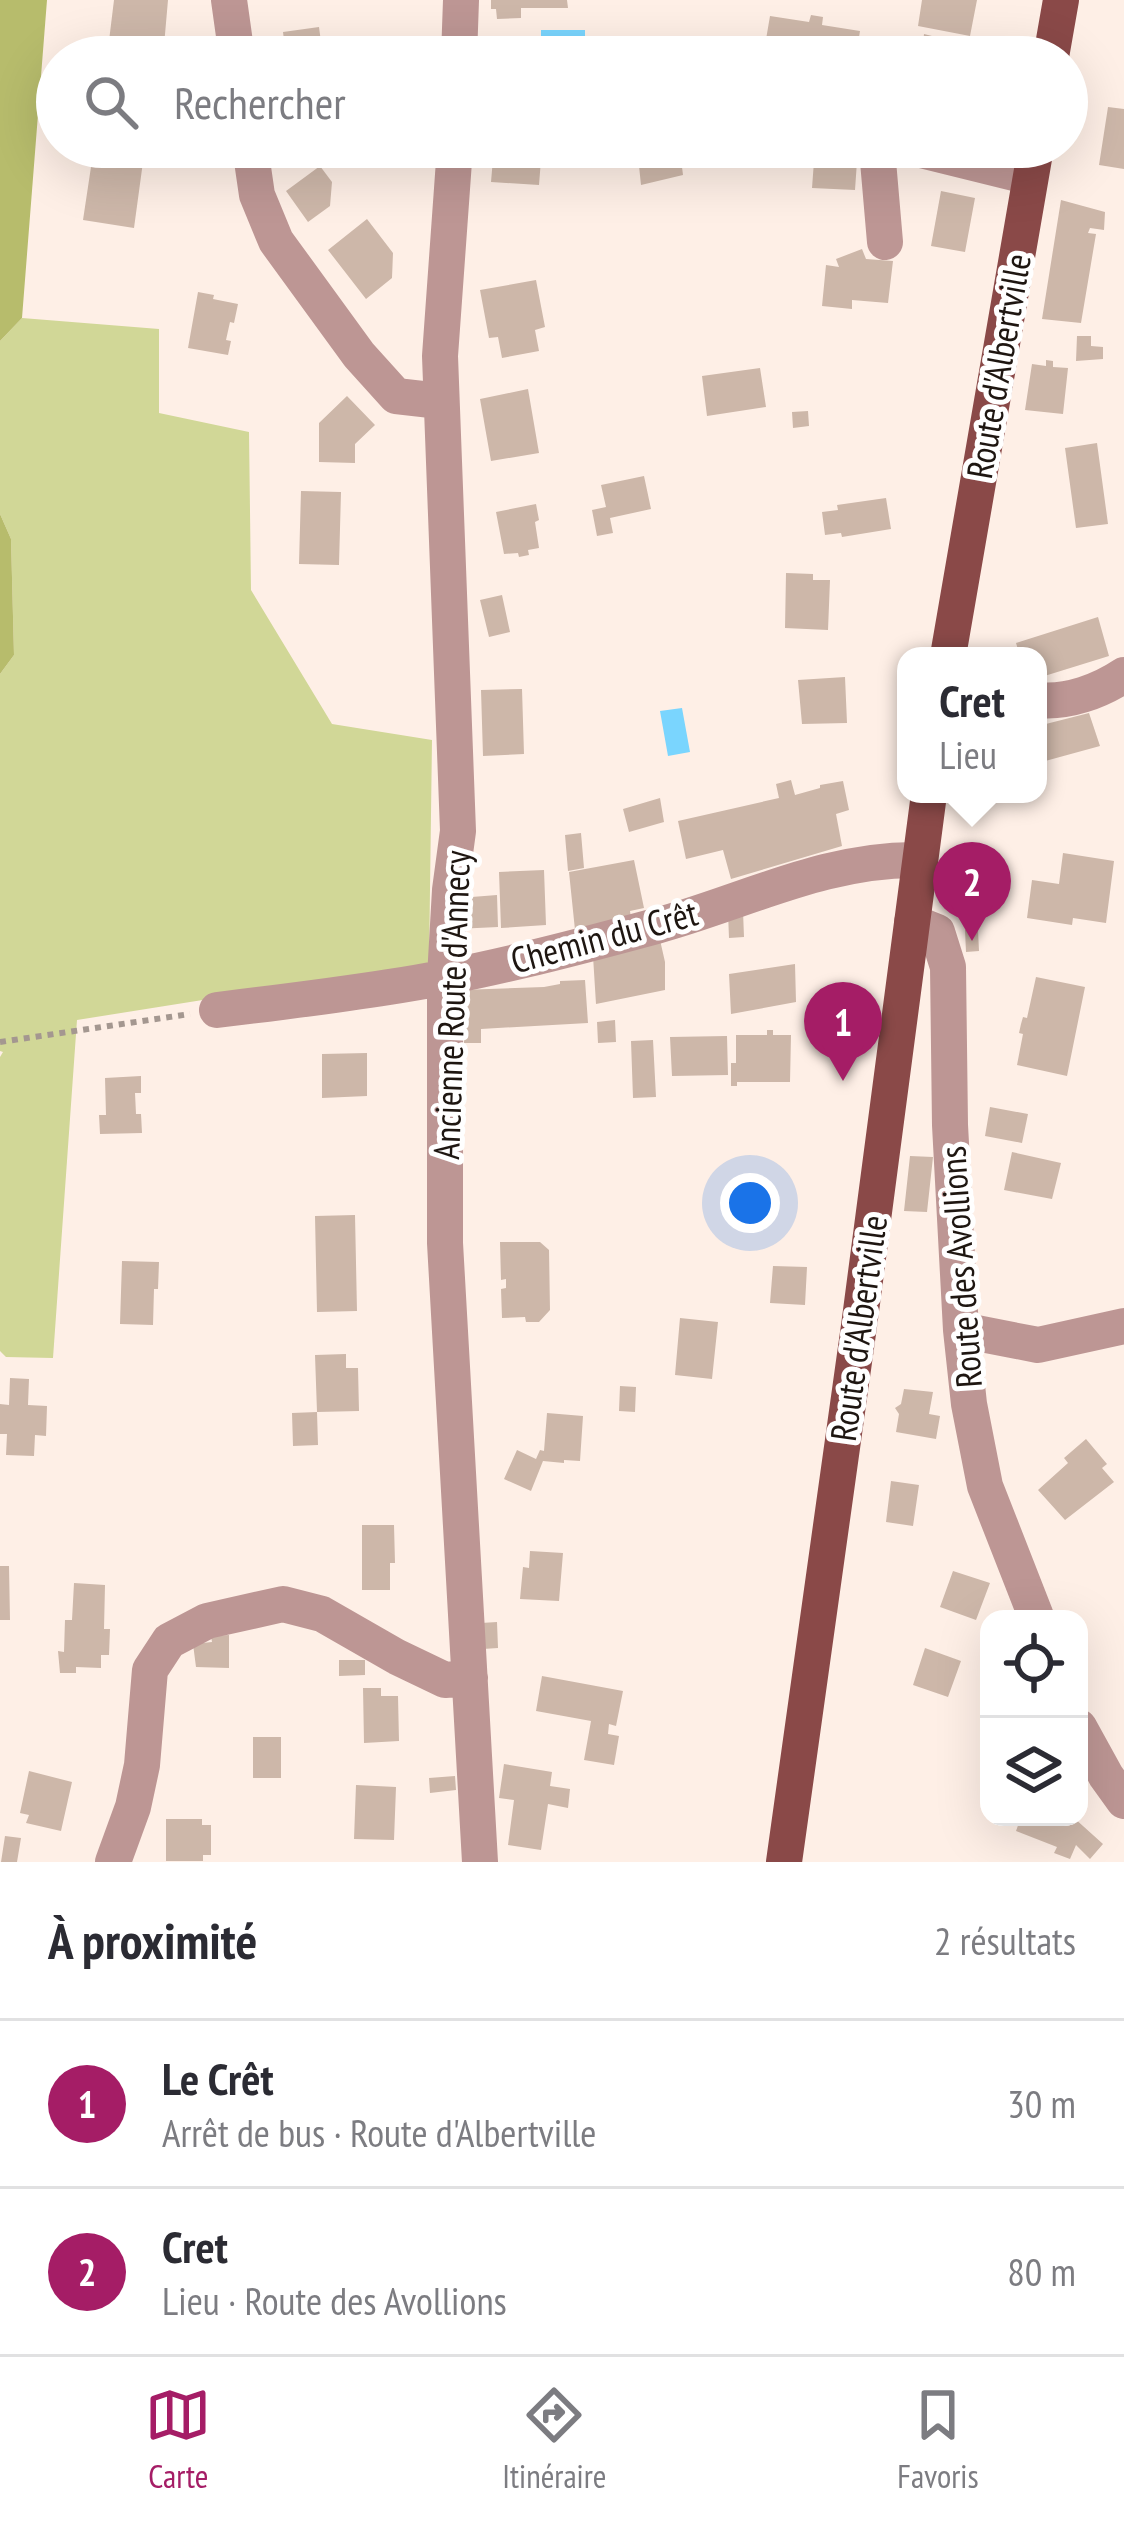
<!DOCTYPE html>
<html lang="fr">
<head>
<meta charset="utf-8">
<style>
  body { margin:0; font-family:"PT Sans Narrow",sans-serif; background:#f7f7f7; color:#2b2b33 }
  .controls { position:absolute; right:36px; bottom:36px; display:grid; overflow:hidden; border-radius:24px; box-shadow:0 12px 48px #0002 }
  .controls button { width:108px; height:108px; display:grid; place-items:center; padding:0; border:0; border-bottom:3px solid #e1e1e2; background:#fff; color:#2b2b33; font:60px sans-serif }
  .you { position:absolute; left:750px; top:1203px; width:42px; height:42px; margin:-30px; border:9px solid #fff; border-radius:50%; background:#1a73e8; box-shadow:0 0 0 18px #1a73e833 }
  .badge { display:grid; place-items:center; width:78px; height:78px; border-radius:50%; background:#a51d66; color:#fff; font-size:39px; font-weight:700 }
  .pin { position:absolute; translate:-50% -99px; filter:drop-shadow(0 3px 6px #0008) }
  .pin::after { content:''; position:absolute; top:63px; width:42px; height:36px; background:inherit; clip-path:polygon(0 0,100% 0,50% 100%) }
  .popup { position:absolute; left:897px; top:647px; width:150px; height:156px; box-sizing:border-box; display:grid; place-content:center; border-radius:24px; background:#fff; filter:drop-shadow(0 3px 9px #0005); font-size:39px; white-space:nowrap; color:#7c7c81 }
  .popup b { font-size:45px; color:#2b2b33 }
  .popup::after { content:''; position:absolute; left:50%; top:100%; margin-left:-24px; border:24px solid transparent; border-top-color:#fff }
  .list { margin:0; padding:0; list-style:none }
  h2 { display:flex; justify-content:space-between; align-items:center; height:156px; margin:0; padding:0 48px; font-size:51px }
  h2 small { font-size:39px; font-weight:400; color:#7c7c81 }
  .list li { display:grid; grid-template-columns:78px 1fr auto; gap:36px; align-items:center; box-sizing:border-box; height:168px; padding:0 48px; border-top:3px solid #e1e1e2 }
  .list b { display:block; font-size:45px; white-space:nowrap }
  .list p { margin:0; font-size:39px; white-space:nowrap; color:#7c7c81 }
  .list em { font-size:39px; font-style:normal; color:#7c7c81 }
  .icon { flex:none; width:66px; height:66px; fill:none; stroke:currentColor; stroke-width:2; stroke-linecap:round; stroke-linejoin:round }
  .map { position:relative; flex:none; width:1124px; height:1862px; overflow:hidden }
  .search { position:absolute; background:#fff; box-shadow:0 12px 48px #0002; left:36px; right:36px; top:36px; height:132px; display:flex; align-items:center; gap:30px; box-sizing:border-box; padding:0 42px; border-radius:66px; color:#7c7c81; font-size:45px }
  .sheet { height:492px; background:#fff }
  nav { display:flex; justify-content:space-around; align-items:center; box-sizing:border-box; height:168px; border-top:3px solid #e1e1e2; background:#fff; font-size:33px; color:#7c7c81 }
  nav a { display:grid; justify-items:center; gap:6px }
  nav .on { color:#a51d66 }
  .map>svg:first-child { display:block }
  .green { fill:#d1d797 }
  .forest { fill:#b7bc6c }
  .water { fill:#7ad5fe }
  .building { fill:#cdb7a9 }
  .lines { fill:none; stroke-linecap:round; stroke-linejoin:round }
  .path { stroke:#a49790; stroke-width:6; stroke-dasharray:6 6; stroke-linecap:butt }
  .minor { stroke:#bd9694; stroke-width:36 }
  .major { stroke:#8a4948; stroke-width:36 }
  .labels { text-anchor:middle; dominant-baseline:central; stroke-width:10; stroke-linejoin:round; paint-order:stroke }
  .street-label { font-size:36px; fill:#1e1611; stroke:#fff }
</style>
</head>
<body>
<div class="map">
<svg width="1124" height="1862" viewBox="0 0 1124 1862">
  <rect width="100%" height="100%" fill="#feefe6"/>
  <path class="green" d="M22,318L159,329V413L249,432L251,590L332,724L432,740L429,964L77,1020L53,1358L6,1357L0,1351V1057L3,1052L0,1051V674L14,655L11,539L0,514V341Z"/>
  <path class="forest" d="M0,0H47L22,318L0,341Z
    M0,514L11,539L14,655L0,674Z"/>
  <path class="water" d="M541,30H585V52L541,53Z
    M682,708L690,752L668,756L660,711Z"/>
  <path class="building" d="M114,0H168L163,57L108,49Z
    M491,0H567L568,8H521V18L497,19L496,9H491Z
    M922,0H977L970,36L918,26Z
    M811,15L823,17L822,25L860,31L856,57H763L770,16L809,22Z
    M319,27L323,57H286L283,32Z
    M924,34L936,37L935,45L976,52L975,57H882L886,36L923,43Z
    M1108,107L1124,109V169L1099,165Z
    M94,147H145L134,228L83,220Z
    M494,147H542L539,185L491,182Z
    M637,147H685L687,158L681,159L683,175L641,185Z
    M832,147H858L855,190L812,188L815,148L832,149Z
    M320,166L332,182L330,206L308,222L286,191Z
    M941,191L975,198L965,252L931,246Z
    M1061,200L1105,212L1104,230L1090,228L1088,233L1096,234L1081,323L1042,319Z
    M367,219L393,253L392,278L366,299L328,250Z
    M862,249L866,259L893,261L888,303L852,300V309L822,306L826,265L839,267L836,259Z
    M536,280L545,327L535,330L539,351L502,358L498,337L489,338L480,290Z
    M198,292L214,295L213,299L238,304L234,323L230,322L226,340L231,341L228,355L188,348Z
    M1077,336H1091V346L1103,347V359L1076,361Z
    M1046,360L1053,361V367L1068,368L1063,414L1025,410L1032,364L1046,366Z
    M760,368L766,407L707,416L702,376Z
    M528,389L539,453L491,461L480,399Z
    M347,396L375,425L355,444V463L319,462V423Z
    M808,411L809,426L793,428L792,412Z
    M1097,443L1108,524L1076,528L1065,448Z
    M644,476L651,509L610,518L613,533L597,536L592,510L606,507L601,485Z
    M301,491L341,492L339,565L299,564Z
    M886,498L891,529L842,537L841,533L825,535L822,512L838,510L837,505Z
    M536,504L539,520L535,522L539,548L528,550L529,555L519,557L518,553L504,554L496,512Z
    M786,573L813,574V580H830L828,630L785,628Z
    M502,595L510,632L489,637L480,600Z
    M1098,617L1109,656L1038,678V656H1020L1016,643Z
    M845,677L847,723L802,724L798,680Z
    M522,689L524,754L483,756L481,690Z
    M1089,713L1100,746L1038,763V726Z
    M791,780L795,795L820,788V785L843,781L849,810L836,814L842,846L731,879L723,850L686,859L678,821L779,798L776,784Z
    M660,798L664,822L629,832L623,809Z
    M581,833L584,868L568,871L565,835Z
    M1063,853L1114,861L1106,923L1073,918L1072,925L1027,918L1032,880L1059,884Z
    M634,860L644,908L630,911L631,918L575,930L569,872Z
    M544,870L546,925L501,928L499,872Z
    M497,895L498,927L456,929L459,898Z
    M743,911L744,937L729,938L728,913Z
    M965,930H978L979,951L966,952Z
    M660,940L665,962V990L596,1004L593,956Z
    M795,964L796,1002L731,1014L729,974Z
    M1036,977L1085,987L1067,1076L1017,1065L1023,1034L1019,1033L1021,1024L1023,1017L1027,1018Z
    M585,980L588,1023L481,1029V1043H464L461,990L544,987L560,984V981Z
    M615,1020L616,1042L598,1043L597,1022Z
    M767,1030H773V1035H791L790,1082H737V1086H731V1063H736V1035H767Z
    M727,1036L728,1075L672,1076L670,1037Z
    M653,1040L656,1097L633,1098L631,1041Z
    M367,1053V1096L322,1098V1054Z
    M141,1076V1093H135L136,1114H141L142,1133L100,1134L99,1115H106L105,1078Z
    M990,1107L1028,1114L1022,1143L985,1136Z
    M1012,1152L1061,1163L1052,1199L1004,1190Z
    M910,1156L933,1157L927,1212L904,1211Z
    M355,1215L357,1311L317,1312L315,1216Z
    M500,1242H540L549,1250L550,1310L539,1322H526L525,1317L502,1318L501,1289L506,1288V1279L501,1280Z
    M122,1261L159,1262L158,1289H154L153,1325L120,1324Z
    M773,1266L807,1267L805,1305L770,1303Z
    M680,1318L718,1322L712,1379L675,1375Z
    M346,1354V1368H358L359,1411L317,1412L318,1445L293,1446L292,1413L317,1412L315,1355Z
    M10,1378L29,1379L28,1405L47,1406L46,1436L35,1435L34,1456L6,1455L7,1434H0V1404L9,1405Z
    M620,1386L636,1387L635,1412L619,1411Z
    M904,1389L933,1392L929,1414L940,1416L936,1439L896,1432L899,1414L895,1408L901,1404Z
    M547,1413L583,1416L580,1461L564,1460V1463L543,1461L531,1491L504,1479L517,1450L536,1459L540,1450L544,1451Z
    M1086,1439L1107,1464L1102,1468L1114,1482L1065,1520L1038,1490L1068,1463L1064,1458Z
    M891,1481L919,1485L913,1526L886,1522Z
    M362,1525H394L395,1563H390V1590H362Z
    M530,1551L563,1553L559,1601L520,1599L523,1567L529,1568Z
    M0,1566H9L10,1620H0Z
    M953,1571L990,1583L976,1620L940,1607Z
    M74,1583L105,1585L104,1629H110L109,1655H101V1668L76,1667V1673H60L58,1651L64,1652L65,1620H72Z
    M497,1622L498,1648L483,1649L481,1623Z
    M229,1635V1668L196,1667L193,1644L212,1642L211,1636Z
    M925,1648L961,1661L948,1697L913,1685Z
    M339,1660H365V1675L339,1676Z
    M542,1676L623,1691L616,1726L609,1724L608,1734L619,1736L614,1765L584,1760L591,1721L536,1711Z
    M363,1688H381V1696H398L399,1741L364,1743Z
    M253,1737H281V1778H253Z
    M504,1764L552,1772L550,1786L570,1789L568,1808L548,1804L541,1850L508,1845L514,1800L499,1798Z
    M29,1771L72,1782L61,1831L26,1823L29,1815L20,1813Z
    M455,1776L456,1790L430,1793L429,1778Z
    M356,1785L396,1787L394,1840L354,1839Z
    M1021,1817H1073L1103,1844L1090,1859L1076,1845L1070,1859L1054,1853L1057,1847L1016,1831Z
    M166,1819H202V1825H211V1855H203V1861H166Z
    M5,1836L21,1838L17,1862H1Z"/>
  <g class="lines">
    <path class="path" d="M0,1042L190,1014"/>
    <path class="minor" d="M229,0L237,57
      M459,57L461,0
      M250,147L257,195L276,241L359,355L396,396L440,401
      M455,147L440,356L458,831L450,890L445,977V1243L480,1862
      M909,147L1030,177
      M885,242L878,161L885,147
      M1038,700C1068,703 1100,691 1124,675
      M912,922L937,932L948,967L950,1125L961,1330L969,1404L985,1486L1037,1619
      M217,1010C275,1003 332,996 389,987C476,974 571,949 656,926C744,902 826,858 920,860
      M961,1330L1038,1345L1124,1326
      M1079,1727L1106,1776L1124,1801
      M113,1862L133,1807L142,1765L150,1670L169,1641L207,1621L283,1604L322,1614L397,1657L445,1680L470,1678"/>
    <path class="major" d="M1051,57L1061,0
      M948,656L1036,147
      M784,1862L859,1326L929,794"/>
  </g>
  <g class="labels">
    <g class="street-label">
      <text transform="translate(998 366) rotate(-80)">Route d'Albertville</text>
      <text transform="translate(604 936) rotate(-15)">Chemin du Crêt</text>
      <text transform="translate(451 1005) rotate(-88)">Ancienne Route d'Annecy</text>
      <text transform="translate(960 1267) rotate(-94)">Route des Avollions</text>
      <text transform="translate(858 1328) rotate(-82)">Route d'Albertville</text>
    </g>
  </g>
</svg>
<div class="controls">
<button><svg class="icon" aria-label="locate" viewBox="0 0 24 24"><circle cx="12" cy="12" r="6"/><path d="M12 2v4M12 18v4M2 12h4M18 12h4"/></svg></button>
<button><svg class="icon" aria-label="layers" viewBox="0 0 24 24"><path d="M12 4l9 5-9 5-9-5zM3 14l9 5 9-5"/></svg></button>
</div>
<div class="you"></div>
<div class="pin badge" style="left:843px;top:1081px">1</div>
<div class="pin badge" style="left:972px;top:941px">2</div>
<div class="popup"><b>Cret</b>Lieu</div>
<div class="search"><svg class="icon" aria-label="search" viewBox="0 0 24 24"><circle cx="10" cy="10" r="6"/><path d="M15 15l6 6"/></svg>Rechercher</div>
</div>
<section class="sheet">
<h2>À proximité<small>2 résultats</small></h2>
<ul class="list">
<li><span class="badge">1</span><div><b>Le Crêt</b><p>Arrêt de bus · Route d'Albertville</p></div><em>30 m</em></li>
<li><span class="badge">2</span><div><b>Cret</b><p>Lieu · Route des Avollions</p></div><em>80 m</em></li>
</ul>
</section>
<nav>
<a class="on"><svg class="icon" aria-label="map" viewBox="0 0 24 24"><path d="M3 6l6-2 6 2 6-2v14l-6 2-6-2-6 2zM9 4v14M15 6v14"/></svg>Carte</a>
<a><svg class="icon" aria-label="directions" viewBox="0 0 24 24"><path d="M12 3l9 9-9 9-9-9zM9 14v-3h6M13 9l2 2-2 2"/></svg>Itinéraire</a>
<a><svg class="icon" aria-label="saved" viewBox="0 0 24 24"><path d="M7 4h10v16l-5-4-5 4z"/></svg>Favoris</a>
</nav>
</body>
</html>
